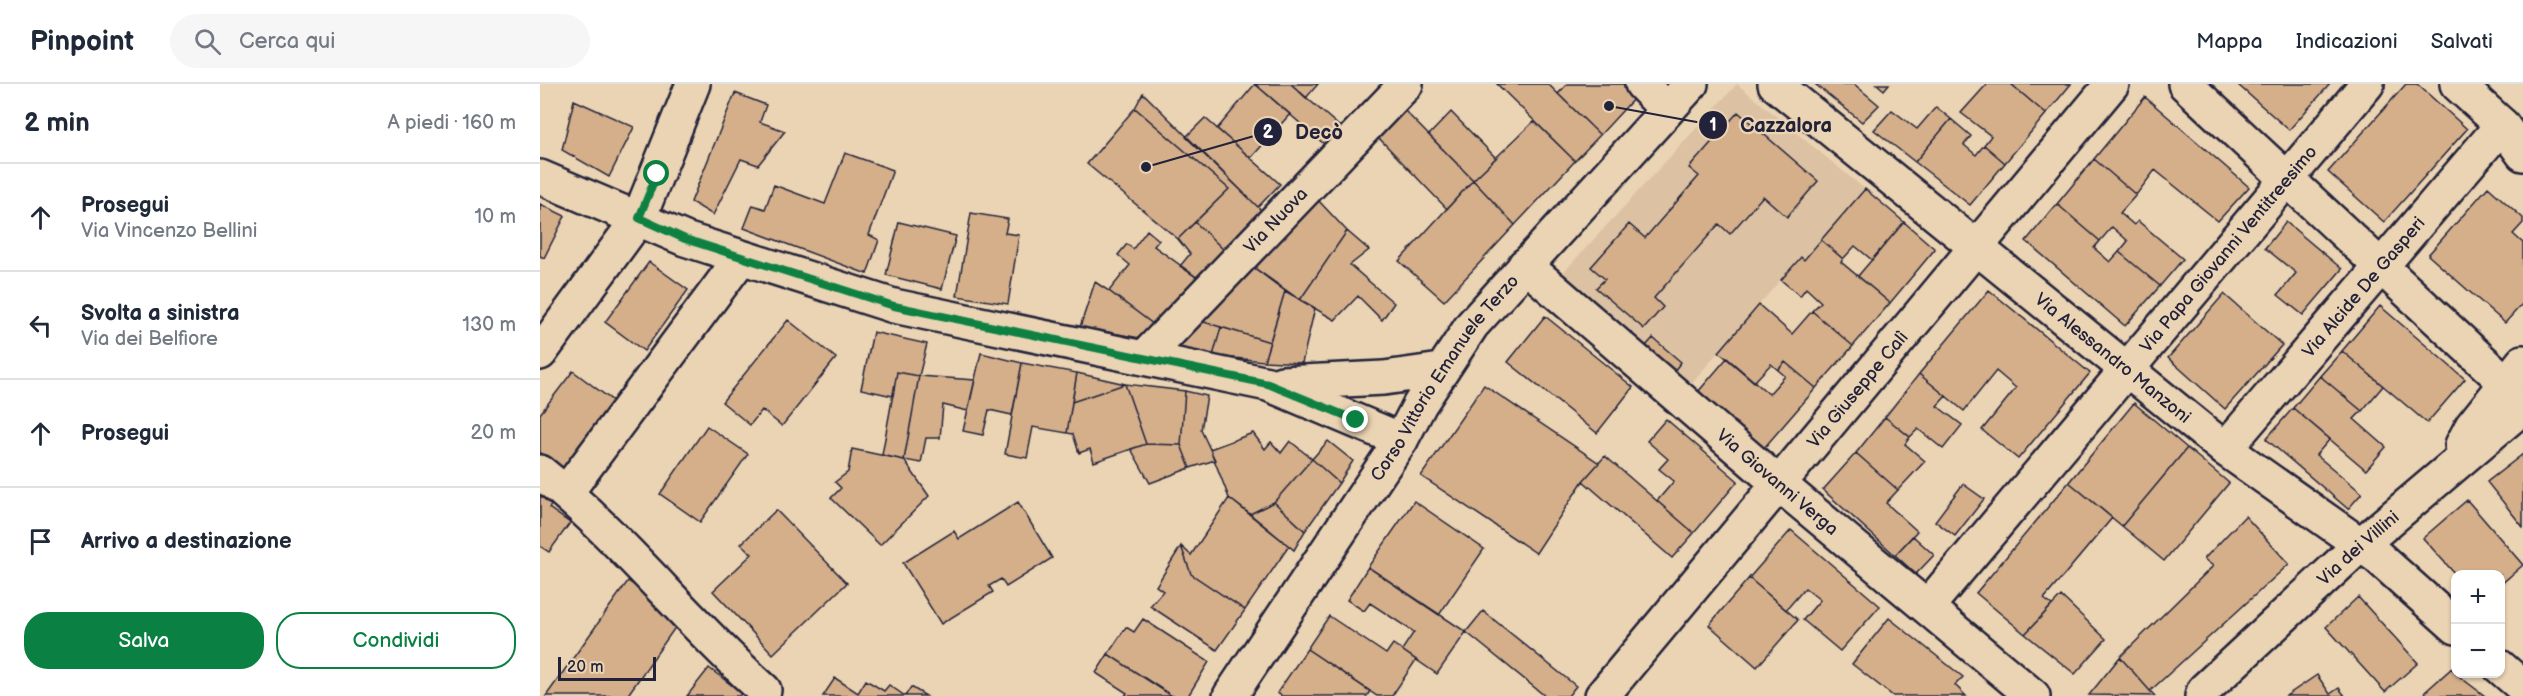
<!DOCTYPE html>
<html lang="it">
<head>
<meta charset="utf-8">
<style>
  body { margin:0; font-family:"Balsamiq Sans",sans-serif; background:#f6f6f7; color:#1f2937 }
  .controls { position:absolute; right:18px; bottom:18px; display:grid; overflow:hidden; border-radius:12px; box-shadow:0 2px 4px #0004 }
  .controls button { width:54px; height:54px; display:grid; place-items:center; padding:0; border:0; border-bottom:2px solid #e0e1e3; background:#fff; color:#1f2937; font:30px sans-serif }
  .scale { position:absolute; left:18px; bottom:15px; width:98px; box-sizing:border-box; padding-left:6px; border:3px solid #22223b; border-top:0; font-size:16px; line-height:21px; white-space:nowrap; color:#22223b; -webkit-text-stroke:4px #ebd4b3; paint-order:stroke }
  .stop { position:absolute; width:18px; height:18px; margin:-14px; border:4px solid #0b8043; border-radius:50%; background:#fff }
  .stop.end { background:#0b8043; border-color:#fff; box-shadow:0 2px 6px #0008 }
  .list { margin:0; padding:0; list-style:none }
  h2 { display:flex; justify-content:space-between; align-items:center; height:78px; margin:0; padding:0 24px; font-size:26px }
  h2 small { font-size:20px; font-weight:400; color:#747a83 }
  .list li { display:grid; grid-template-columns:39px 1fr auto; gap:18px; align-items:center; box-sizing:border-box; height:108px; padding:0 24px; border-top:2px solid #e0e1e3 }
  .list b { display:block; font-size:22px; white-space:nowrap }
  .list p { margin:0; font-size:20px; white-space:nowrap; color:#747a83 }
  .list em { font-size:20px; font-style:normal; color:#747a83 }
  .actions { display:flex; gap:12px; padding:18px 24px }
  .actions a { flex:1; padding:14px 0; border:2px solid #0b8043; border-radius:24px; text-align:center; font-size:21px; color:#0b8043 }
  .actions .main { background:#0b8043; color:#fff }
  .icon { flex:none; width:33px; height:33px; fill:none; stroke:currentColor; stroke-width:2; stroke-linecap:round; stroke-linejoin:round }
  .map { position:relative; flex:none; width:1983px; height:612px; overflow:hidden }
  header { display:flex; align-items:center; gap:36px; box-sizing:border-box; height:84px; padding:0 30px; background:#fff; border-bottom:2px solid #e0e1e3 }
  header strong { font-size:28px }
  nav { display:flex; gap:33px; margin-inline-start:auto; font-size:21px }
  .search { width:420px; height:54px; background:#f6f6f7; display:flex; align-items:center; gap:15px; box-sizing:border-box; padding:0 21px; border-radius:33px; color:#747a83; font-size:22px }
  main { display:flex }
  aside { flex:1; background:#fff }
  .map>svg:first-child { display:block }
  .built { fill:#dcc2a3 }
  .building { fill:#d4af8a; stroke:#22223b; stroke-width:1.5 }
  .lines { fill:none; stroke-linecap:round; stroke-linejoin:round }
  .minor-casing { stroke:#22223b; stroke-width:38 }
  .minor { stroke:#ebd4b3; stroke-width:33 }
  .route { stroke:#0b8043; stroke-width:8 }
  .labels { text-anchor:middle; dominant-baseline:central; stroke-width:4.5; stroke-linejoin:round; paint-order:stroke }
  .street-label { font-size:18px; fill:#22223b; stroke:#ebd4b3 }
  .leader { fill:none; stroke:#22223b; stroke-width:2 }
  .callout-dot { fill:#22223b; stroke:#ebd4b3; stroke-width:2 }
  .mark-label { font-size:18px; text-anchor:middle; font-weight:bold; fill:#fff }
  .callout-label { font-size:20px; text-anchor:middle; font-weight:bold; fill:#22223b; stroke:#ebd4b3; stroke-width:4.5; stroke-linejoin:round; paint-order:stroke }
</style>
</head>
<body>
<header>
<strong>Pinpoint</strong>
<div class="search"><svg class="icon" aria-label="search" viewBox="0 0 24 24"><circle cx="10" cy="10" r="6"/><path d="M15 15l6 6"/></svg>Cerca qui</div>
<nav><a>Mappa</a><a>Indicazioni</a><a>Salvati</a></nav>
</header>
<main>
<aside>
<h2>2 min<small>A piedi · 160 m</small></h2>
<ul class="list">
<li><svg class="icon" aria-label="ahead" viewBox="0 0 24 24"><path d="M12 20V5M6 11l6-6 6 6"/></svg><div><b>Prosegui</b><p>Via Vincenzo Bellini</p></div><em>10 m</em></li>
<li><svg class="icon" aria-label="left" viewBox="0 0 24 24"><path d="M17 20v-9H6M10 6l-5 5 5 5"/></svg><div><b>Svolta a sinistra</b><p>Via dei Belfiore</p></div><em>130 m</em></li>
<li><svg class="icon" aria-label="ahead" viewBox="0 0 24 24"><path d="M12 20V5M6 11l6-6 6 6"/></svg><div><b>Prosegui</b></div><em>20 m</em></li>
<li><svg class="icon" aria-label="arrive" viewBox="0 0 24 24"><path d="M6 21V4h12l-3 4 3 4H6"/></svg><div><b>Arrivo a destinazione</b></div></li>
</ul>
<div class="actions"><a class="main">Salva</a><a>Condividi</a></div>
</aside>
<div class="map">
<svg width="1983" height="612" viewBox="0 0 1983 612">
  <rect width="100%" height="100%" fill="#ebd4b3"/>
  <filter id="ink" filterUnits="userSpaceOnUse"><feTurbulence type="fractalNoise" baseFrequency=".0167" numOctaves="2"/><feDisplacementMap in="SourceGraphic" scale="12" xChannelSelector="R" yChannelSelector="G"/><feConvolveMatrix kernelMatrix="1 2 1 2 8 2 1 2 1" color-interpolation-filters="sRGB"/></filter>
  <g filter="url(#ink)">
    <path class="built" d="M1197,0L1325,105L1264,176L1260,173L1150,301L1020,192Z"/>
    <path class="building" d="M715,0L750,30L711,74L677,45Z
      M715,0H751L800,43L784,60Z
      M751,0H778L766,14Z
      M957,0H1008L1060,51L1035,77Z
      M1027,0H1086L1097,11L1060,51L1018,10Z
      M1275,0H1314L1339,21L1322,38Z
      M1337,0H1349L1344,6Z
      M1447,0H1471L1506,30L1465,79L1444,61L1451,52L1421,29Z
      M1471,0H1531L1506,30Z
      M1697,0H1790L1749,46Z
      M1866,0H1877L1927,45L1844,138L1788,88Z
      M195,9L226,21L220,38L245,47L218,81L201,75L173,131L151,118Z
      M603,9L726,131L688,170L655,138L689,105L595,24Z
      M1605,13L1709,103L1678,137L1615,86L1596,111L1554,75Z
      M34,16L94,43L69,93L22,66Z
      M1396,23L1411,35L1375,78L1334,46L1352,26L1377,45Z
      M595,24L689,105L638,155L547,80Z
      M863,25L933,96L907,125L836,51Z
      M911,28L956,74L933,96L889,51Z
      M1198,28L1278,97L1247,133L1223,112L1190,150L1179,140L1114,214L1123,223L1104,245L1056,204L1065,195L1051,183L1089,140L1105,154L1159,92L1149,84Z
      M665,34L740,100L718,123L646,53Z
      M1411,35L1431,52L1424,61L1436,71L1444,61L1465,79L1430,121L1375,78Z
      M994,37L1035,77L975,141L933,96Z
      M305,69L353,86L329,151L339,156L327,190L204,144L213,121L225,125L234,101L285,120Z
      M1554,75L1596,111L1580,129L1594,141L1598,137L1643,175L1620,202L1579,168L1588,157L1572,143L1560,157L1517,120Z
      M933,96L975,141L904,217L859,177Z
      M1948,103L1983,134V139L1973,150L1983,159V219L1965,239L1888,171Z
      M1325,105L1364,138L1332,176L1315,162L1303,175L1281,156Z
      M777,115L807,147L760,216L709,180Z
      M0,120L25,132L4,174L0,172Z
      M1517,120L1560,157L1554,164L1570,178L1579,168L1620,202L1585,242L1486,157Z
      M431,129L468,135L465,149L479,151L468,220L417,212Z
      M359,138L416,152L402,205L346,191Z
      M655,138L688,170L662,197L640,182L650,170L638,155Z
      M1364,138L1395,165L1350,219L1318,192Z
      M1746,138L1802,185L1763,231L1738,211L1756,189L1725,164Z
      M607,146L619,156L614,162L662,197L617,243L569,207L590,181L578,171L587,160L593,165Z
      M807,147L829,166L810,181L854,219L842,236L818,212L795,236L760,216Z
      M1281,156L1303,175L1301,178L1350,219L1313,262L1272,227L1281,218L1266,204L1260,212L1241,196L1261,173L1264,176Z
      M109,178L148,206L104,267L65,238Z
      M709,180L745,207L730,258L657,236Z
      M555,198L569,207L617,243L605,255L540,243Z
      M1449,206L1550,289L1478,375L1442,346L1476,304L1456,287L1424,327L1379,290Z
      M745,207L775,224L762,279L724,277Z
      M1684,210L1742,261L1685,325L1628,274Z
      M1219,221L1252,250L1272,227L1313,262L1276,304L1245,278L1238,286L1231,280L1214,298L1179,268Z
      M1840,222L1925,295L1887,339L1802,267Z
      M1005,232L1093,303L1057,349L968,278Z
      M248,236L296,274L242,342L222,326L210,341L182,318Z
      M657,236L681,243L673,272L630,264Z
      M681,243L730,258L724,277L673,272Z
      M333,248L387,260L379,292L357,288L353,312L321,305Z
      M1113,254L1141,278L1134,287L1105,263Z
      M1802,267L1843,302L1822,327L1780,292Z
      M441,269L482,279L472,331L449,326L443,351L423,347Z
      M1187,274L1229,310L1245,292L1238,286L1245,278L1276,304L1224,364L1158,308Z
      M482,279L537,289L527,349L493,343L487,374L465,370Z
      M33,287L73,317L22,385L0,368V330Z
      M357,288L379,292L364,376L342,371Z
      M537,289L585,300L532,318Z
      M1379,290L1406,312L1397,322L1422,341L1403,365L1378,345L1370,353L1345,333Z
      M379,292L435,296L428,327L403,321L400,354H386L381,379L364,376Z
      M1780,292L1822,327L1814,335L1846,363L1826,386L1753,324Z
      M585,300L645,307L641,361L606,360Z
      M585,300L606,360L554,378L550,365L539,369L533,350L527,349L532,318Z
      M944,301L1059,379L1043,397L996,469L881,392Z
      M645,307L667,312L661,346L675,376L650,384L641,361Z
      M1594,319L1647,364L1582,442L1529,398Z
      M1753,324L1790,355L1776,371L1822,409L1808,425L1726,355Z
      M1345,333L1370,353L1365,360L1385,377L1358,406L1316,369Z
      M1126,335L1198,397L1154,449L1117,417L1134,397L1119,385L1128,375L1107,357Z
      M167,342L208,370L160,438L120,410Z
      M713,349L725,365L731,358L741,369L750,357L772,375L734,418L710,430L689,414L670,365Z
      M788,357L813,377L799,399L772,375Z
      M606,360L641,361L650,384L610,399L591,365Z
      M1647,364L1689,399L1624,477L1582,442Z
      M312,365L364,376L389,412L340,461L291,414L301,404L295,398L308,388Z
      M1316,369L1358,406L1346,419L1377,447L1355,471L1283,406Z
      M1983,370V443L1947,398Z
      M1065,372L1154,449L1132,474L1043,397Z
      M772,375L799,399L765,447L734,418Z
      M1529,398L1572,434L1504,515L1512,521L1485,550L1436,509Z
      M1423,400L1444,415L1415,452L1395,437Z
      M0,410L13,419L9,424L30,439L9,468L0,462Z
      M689,414L749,462L705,526L651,490L641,462L651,471Z
      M1927,416L1983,481L1960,501V490L1916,491L1883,454Z
      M874,417L944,465L899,531L828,483Z
      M478,418L512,474L466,503L461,495L449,502L453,508L401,540L363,479L414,447L419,455Z
      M734,418L765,447L754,466L710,430Z
      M236,426L307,499L233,570L173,507L212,470L201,460Z
      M1705,432L1749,480L1610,607L1580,573L1673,482L1664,475Z
      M1251,446L1340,522L1300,567L1263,536L1280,516L1265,504L1246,526L1209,494Z
      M1373,452L1394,471L1376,490L1355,471Z
      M641,462L651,490L705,526L677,566L610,522L623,507L616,502Z
      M828,483L926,548L897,590L862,566L874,548L830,519L824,527L807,516Z
      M1209,494L1258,536L1217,583L1169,541Z
      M88,497L141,535L87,612H6Z
      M1521,512L1566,555L1535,590L1485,550Z
      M1818,513L1878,579L1845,608L1786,543Z
      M943,527L1036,602L1028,612H1005L926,548Z
      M789,532L846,570L853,560L876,576L852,612H837L767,565Z
      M1349,534L1423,593L1415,601L1426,612H1353L1312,580Z
      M603,535L669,578L648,612H632L568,570L586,543L594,548Z
      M767,565L830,607L827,612H742L737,609Z
      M568,570L632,612H585L587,609L556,589Z
      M1580,573L1610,607L1615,612L1549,611Z
      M169,584L202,609L199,612H147Z
      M1912,584L1916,590L1945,612H1889L1885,608Z
      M1777,591L1790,610L1799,604L1805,612H1746Z
      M295,594L318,609L326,596L344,607L349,601L365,612H283Z
      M371,603L386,612H365Z"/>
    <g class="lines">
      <g class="minor-casing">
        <g id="minor">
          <path d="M1102,0L1127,26"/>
          <path id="s1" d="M1235,0L1685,365L1838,473L1916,543"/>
          <path d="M1645,0L1967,300"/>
          <path d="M1917,0L1962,41L1983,70"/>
          <path d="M0,93L145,155L354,222L728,300L861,356"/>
          <path id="s2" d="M985,181L1239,400L1493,612"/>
          <path d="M0,269L99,134L153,0"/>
          <path id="s3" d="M605,273L866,0"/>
          <path d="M742,299L844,294L901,286"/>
          <path d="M1922,361L1932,342L1983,278"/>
          <path id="s4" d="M1685,365L1962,41"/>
          <path d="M0,388C82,453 146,537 224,606"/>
          <path d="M26,409L201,174"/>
          <path id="s5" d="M1387,523L1827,0"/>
          <path d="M1960,583L1983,603"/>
          <path id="s6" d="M690,612L861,356L880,320L932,241L1151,0"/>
          <path id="s7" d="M1062,612L1572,0"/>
          <path id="s8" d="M1662,612L1664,606L1819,462L1983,323"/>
        </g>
      </g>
      <use href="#minor" class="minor"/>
    </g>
  </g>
  <g class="lines" filter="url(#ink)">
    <path class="route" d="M117,90L99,134L145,155L354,222L728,300L816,336"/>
  </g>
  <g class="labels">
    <g class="street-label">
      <text stroke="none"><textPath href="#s3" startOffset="189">Via Nuova</textPath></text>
      <text stroke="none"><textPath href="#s5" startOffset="468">Via Papa Giovanni Ventitreesimo</textPath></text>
      <text stroke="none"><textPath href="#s4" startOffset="213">Via Alcide De Gasperi</textPath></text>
      <text stroke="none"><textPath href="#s1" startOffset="435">Via Alessandro Manzoni</textPath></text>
      <text stroke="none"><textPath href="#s6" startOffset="384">Corso Vittorio Emanuele Terzo</textPath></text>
      <text stroke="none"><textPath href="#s7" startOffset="399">Via Giuseppe Calì</textPath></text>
      <text stroke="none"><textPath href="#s2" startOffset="333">Via Giovanni Verga</textPath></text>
      <text stroke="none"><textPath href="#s8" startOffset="216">Via dei Villini</textPath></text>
    </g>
  </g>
  <path class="leader" d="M1069 22L1173 41M606 83L728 48"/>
  <g class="callout-dot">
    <circle cx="1069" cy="22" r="6"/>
    <circle cx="606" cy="83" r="6"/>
    <circle cx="1173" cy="41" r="15"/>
    <circle cx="728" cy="48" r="15"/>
  </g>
  <g class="mark-label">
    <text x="1173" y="47">1</text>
    <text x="728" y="54">2</text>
  </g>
  <g class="callout-label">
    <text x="1246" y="48">Cazzalora</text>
    <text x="779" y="55">Decò</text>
  </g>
</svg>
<div class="controls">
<button>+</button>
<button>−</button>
</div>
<div class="scale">20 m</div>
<div class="stop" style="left:117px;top:90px"></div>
<div class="stop end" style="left:816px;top:336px"></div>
</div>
</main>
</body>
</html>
